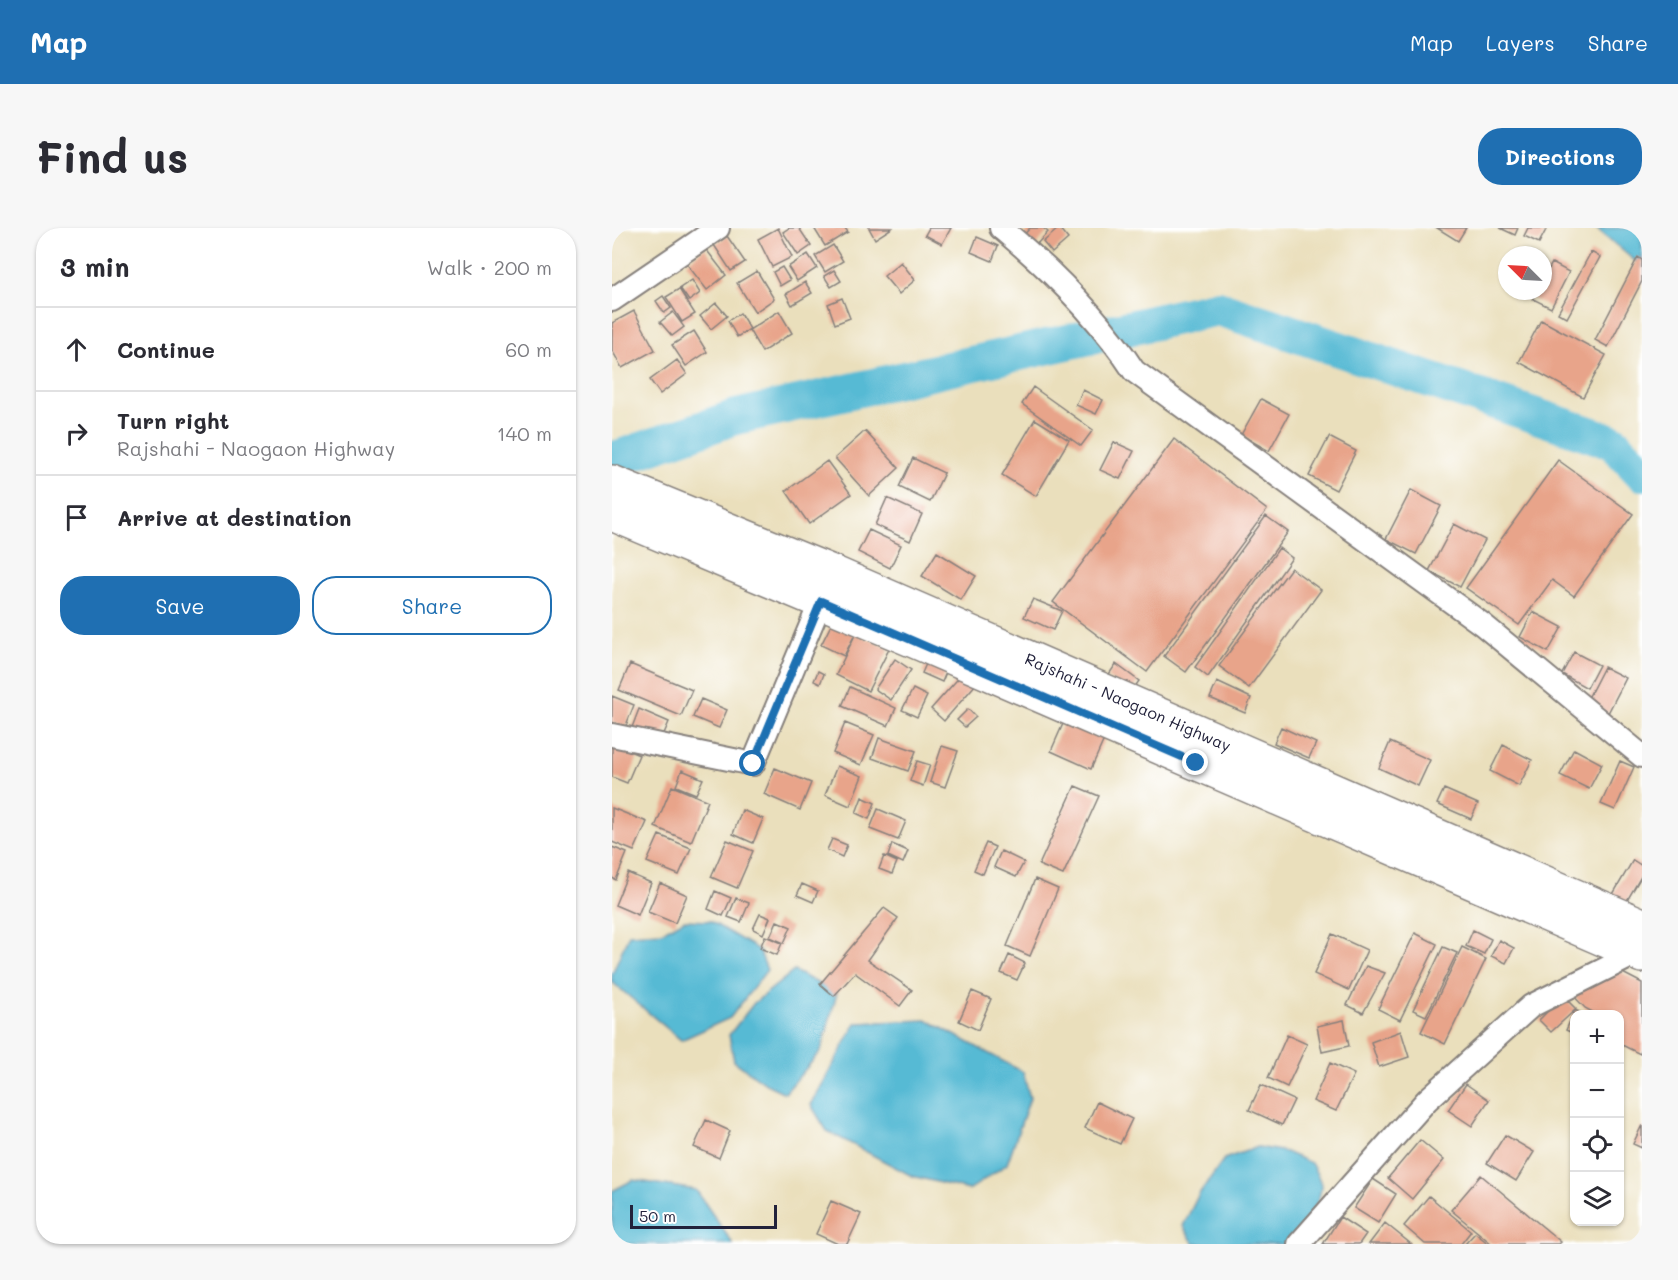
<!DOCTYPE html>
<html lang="en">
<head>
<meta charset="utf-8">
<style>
  body { margin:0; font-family:Mali,sans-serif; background:#f7f7f7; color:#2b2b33 }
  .controls { position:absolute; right:18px; bottom:18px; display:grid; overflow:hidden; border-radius:12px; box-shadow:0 2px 4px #0004 }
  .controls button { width:54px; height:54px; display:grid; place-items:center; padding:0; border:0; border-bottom:2px solid #e1e1e2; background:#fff; color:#2b2b33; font:30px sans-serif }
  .compass { position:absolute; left:886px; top:18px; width:54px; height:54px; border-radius:50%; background:#fff; box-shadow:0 2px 4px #0004; rotate:294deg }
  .scale { position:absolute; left:18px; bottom:15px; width:147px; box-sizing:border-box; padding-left:6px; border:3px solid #22223b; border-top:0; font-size:16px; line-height:21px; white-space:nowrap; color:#22223b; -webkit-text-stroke:4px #fff; paint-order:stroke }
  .stop { position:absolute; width:18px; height:18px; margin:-14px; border:4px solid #1f6fb2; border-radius:50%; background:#fff }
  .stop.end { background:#1f6fb2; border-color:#fff; box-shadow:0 2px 6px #0008 }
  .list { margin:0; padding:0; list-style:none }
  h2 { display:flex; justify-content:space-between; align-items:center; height:78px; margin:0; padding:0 24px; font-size:26px }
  h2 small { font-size:20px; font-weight:400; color:#7c7c81 }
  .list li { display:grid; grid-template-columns:39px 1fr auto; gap:18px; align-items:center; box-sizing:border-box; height:84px; padding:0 24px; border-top:2px solid #e1e1e2 }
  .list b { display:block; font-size:22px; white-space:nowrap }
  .list p { margin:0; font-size:20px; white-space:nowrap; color:#7c7c81 }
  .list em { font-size:20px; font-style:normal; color:#7c7c81 }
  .actions { display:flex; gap:12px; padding:18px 24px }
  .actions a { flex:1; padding:14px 0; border:2px solid #1f6fb2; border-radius:24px; text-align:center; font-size:21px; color:#1f6fb2 }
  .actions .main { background:#1f6fb2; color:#fff }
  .icon { flex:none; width:33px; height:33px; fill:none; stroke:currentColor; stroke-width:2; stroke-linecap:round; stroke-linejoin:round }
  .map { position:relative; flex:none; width:1030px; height:1016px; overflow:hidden; border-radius:24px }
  header { display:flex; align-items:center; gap:36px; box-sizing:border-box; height:84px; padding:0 30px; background:#1f6fb2; color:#fff }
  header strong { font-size:28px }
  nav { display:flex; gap:33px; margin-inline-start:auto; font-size:21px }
  .intro { display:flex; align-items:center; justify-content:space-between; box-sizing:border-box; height:144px; padding:0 36px }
  h1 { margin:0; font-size:42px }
  .button { padding:15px 27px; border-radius:24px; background:#1f6fb2; color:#fff; font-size:21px; font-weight:700 }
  main { display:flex; gap:36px; padding:0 36px }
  aside { flex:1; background:#fff; border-radius:24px; box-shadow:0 2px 4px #0004 }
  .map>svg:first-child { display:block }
  .water { fill:#56bad4; stroke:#3c6e88; stroke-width:1.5 }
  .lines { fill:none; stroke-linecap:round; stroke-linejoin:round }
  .river { stroke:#56bad4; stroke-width:36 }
  .building { fill:#e8a48a }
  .minor-casing { stroke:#86807c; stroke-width:26 }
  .primary-casing { stroke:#86807c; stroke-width:36 }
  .minor { stroke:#fff; stroke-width:22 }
  .primary { stroke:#fff; stroke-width:33 }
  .route { stroke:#1f6fb2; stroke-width:8 }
  .labels { text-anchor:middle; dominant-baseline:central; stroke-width:5; stroke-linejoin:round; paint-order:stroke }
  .street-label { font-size:16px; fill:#22223b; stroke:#fff }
</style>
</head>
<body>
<header>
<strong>Map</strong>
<nav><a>Map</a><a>Layers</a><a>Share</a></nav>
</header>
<div class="intro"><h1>Find us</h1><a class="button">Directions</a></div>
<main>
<aside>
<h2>3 min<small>Walk · 200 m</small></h2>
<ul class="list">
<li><svg class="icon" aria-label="ahead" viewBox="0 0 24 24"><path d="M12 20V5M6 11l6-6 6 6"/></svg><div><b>Continue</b></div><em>60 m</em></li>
<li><svg class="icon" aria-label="right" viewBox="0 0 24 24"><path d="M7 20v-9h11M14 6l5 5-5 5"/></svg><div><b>Turn right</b><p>Rajshahi - Naogaon Highway</p></div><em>140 m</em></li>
<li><svg class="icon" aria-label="arrive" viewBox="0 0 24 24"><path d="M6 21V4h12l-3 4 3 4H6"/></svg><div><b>Arrive at destination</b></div></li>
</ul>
<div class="actions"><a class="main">Save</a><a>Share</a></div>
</aside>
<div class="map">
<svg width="1030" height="1016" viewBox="0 0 1030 1016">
  <rect width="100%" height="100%" fill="#fff"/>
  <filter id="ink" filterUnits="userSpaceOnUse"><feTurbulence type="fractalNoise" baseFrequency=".0167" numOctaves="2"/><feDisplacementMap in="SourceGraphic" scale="12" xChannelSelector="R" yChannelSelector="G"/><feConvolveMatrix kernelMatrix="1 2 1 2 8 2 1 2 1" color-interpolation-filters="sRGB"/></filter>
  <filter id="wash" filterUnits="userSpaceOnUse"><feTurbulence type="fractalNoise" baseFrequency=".008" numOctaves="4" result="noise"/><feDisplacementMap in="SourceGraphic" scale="24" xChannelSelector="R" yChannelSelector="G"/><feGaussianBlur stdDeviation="1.35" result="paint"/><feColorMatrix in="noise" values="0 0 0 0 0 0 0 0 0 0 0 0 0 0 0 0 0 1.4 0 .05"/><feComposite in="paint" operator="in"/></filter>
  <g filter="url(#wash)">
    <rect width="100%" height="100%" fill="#eadfbc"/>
    <path class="water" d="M984,0H1030V39Z
      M72,692L98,693L147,722L155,742L118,790L69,812L0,754V746L17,706L50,704Z
      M182,743L225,765L209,823L173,865L154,856L122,833L117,807L142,775Z
      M315,792L411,844L418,870L395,936L357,962L300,948L215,903L199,877L244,795Z
      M646,919L674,924L699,935C702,941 708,950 709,957C710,977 687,1001 676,1016H582L571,998L587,966L612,931Z
      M21,952L84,962L121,1016H0V963Z"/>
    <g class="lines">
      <path class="river" d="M0,232L124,189L606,80L1001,214L1030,245"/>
    </g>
    <g id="blocks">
      <path class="building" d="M166,0L180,29L160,39L146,11Z
        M177,0H187L199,18L186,27L171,4Z
        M202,0H233L236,4L213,18Z
        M257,0H280L263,11Z
        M317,0H339L330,16L313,7Z
        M418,0H431L436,4L423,18L411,8Z
        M447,0L456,11L440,25L431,14Z
        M825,0H854L846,13Z
        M888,0H906L903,7Z
        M916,0H935L927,15L912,8Z
        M115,8L133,34L119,43L102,17Z
        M365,9L386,18L380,33L359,24Z
        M221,17L231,33L213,44L203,28Z
        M93,20L114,47L95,62L74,35Z
        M979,24L988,29L955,90L946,85Z
        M196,26L205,40L185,53L176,39Z
        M1026,29L1030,32V53L996,119L983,112Z
        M289,34L303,52L287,66L272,48Z
        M940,35L957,44L939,80L921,71L925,63H931V52Z
        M170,39L178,52L168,58L161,44Z
        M222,42L229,53L219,59L212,48Z
        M145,43L162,71L143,84L125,55Z
        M80,52L88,65L77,73L68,60Z
        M193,54L200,65L180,77L174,66Z
        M67,61L83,86L70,94L54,69Z
        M51,68L59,80L52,85L44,73Z
        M230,70L238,90L223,96L216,76Z
        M104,75L115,88L99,101L88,88Z
        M22,83L43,122L10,140L0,122V95Z
        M167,83L180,105L150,124L137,102Z
        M61,84L72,99L60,108L48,94Z
        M128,85L138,101L125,109L116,93Z
        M929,92L994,127L971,169L907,134Z
        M82,103L95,124L74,138L60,117Z
        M65,132L75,146L48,166L38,152Z
        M421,159L481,202L469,218L410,176Z
        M471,162L491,172L484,186L464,177Z
        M649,171L677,186L657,223L629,207Z
        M423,191L457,212L424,268L390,247Z
        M253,203L287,240L257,268L223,230Z
        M717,209L744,223L724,262L697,248Z
        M562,211L655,282L535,444L441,374Z
        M502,214L522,223L508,251L488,242Z
        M301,230L332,245L318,274L287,259Z
        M946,232L1021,286L962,368L940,352L907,397L854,360Z
        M215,233L239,266L197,296L174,263Z
        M799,262L829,278L804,326L774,311Z
        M275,270L310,286L298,313L263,297Z
        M654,288L676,304L574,444L552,428Z
        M842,296L873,312L848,359L817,343Z
        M257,302L289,317L278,340L246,324Z
        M667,320L680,330L596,449L583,439Z
        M325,324L364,348L349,372L310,348Z
        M679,340L709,362L637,460L607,438Z
        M421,371L450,383L441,402L412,389Z
        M921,384L950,399L936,424L908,409Z
        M223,389L246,400L232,428L209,417Z
        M244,405L277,421L256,463L224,447Z
        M962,424L987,437L975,460L950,446Z
        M317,429L337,437L330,454L310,445Z
        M283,431L299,442L279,472L263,461Z
        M18,436L80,462L69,488L7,462Z
        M504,436L527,453L518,466L495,449Z
        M992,439L1014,450L996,485L974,474Z
        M206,443L212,446L208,456L202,453Z
        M351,445L364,456L332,493L319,481Z
        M605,454L639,470L633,485L598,470Z
        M238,459L284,480L276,498L230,478Z
        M301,461L315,468L305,489L290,482Z
        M0,468L22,477L13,500L0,494Z
        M89,471L115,482L107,500L81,489Z
        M27,481L57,494L48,515L19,502Z
        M356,481L364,489L353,499L345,492Z
        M454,489L494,507L479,541L439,523Z
        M233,495L262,507L249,537L221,525Z
        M669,499L704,515L697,530L662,515Z
        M267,510L304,523L296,543L260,530Z
        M778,514L818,532L806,558L767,540Z
        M0,516L27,527L15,555L0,549Z
        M891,517L920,532L907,558L878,543Z
        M330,518L346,523L333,559L318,554Z
        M962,521L990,536L977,561L948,547Z
        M305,533L318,537L311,558L298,553Z
        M1008,533L1022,539L1003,582L989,576Z
        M225,538L250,548L238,578L213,567Z
        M163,540L199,555L188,582L152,566Z
        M70,542L91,551L84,566L64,558Z
        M60,558L96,573L79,614L43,599Z
        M463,558L487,568L451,647L427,637Z
        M832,561L866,576L859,591L825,576Z
        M250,569L263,575L257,591L244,585Z
        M0,580L35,594L22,623L0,614Z
        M266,581L294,593L286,612L258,601Z
        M130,582L151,591L141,615L121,606Z
        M47,607L79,620L67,647L35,634Z
        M220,611L235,617L230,629L215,622Z
        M115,612L141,623L125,660L99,649Z
        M374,615L383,619L371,646L362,642Z
        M280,616L296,623L291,635L276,628Z
        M0,619L15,625L4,652L0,650Z
        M389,623L412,634L404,649L382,639Z
        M272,628L285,634L280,646L267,641Z
        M1021,632L1030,638V647L1010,681L997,673Z
        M16,645L39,655L26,687L3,677Z
        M423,651L446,661L418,728L395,718Z
        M48,655L75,667L63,695L36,684Z
        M190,656L206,663L201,674L185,667Z
        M103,663L119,670L111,688L96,681Z
        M124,670L137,675L129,694L116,689Z
        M272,680L286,690L256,732L300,762L288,778L243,745L222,768L208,756Z
        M148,686L158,690L151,706L141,701Z
        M165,693L179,699L172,715L158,709Z
        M861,702L879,711L872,726L854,718Z
        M803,705L825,716L788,792L766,781Z
        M720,706L755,722L737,762L702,746Z
        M153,708L170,715L165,727L148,720Z
        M887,712L902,720L894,735L879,728Z
        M831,719L845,725L814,788L801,782Z
        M850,719L874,731L833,816L809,804Z
        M397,727L413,735L405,752L389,745Z
        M754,738L773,745L751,785L735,777Z
        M1003,741L1030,755V821L1028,826L1008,816V786H984L973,780L957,763Z
        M360,763L379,771L366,802L347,793Z
        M951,768L964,781L939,804L927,792Z
        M963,782L972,786H963V806L954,802Z
        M732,792L737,818L710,824L705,798Z
        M789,803L797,829L767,839L759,814Z
        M675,807L695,816L675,859L656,850Z
        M718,835L742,846L724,883L701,873Z
        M854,856L877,872L860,898L836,882Z
        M649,857L682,872L670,897L637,882Z
        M485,874L520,891L508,916L473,900Z
        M94,892L118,903L107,930L82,919Z
        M1030,897V920L1021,916Z
        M893,907L922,924L904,953L875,935Z
        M808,912L832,932L800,971L776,950Z
        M869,947L949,1014L947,1016H880L839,982Z
        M761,951L784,966L766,995L742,980Z
        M817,968L859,1003L849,1016H813L792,998Z
        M219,973L249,986L235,1016H226L204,1006Z
        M728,989L754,1006L747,1016H711Z
        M773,995L799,1016H757Z
        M863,1005L877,1016H853Z"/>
    </g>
  </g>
  <g filter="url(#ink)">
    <use href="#blocks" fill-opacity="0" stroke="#86807c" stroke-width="1.5"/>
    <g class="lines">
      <g class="minor-casing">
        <path id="minor" d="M389,0C438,41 487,89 522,143L870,396L1030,528
          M0,72L106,0
          M0,507L141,536L209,373
          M687,1016L815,872L919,778L1025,725"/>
      </g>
      <g class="primary-casing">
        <g id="primary">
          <path id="s1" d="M0,254L220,344L1030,697"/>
          <path d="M0,286L302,413L1030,728"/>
        </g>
      </g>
      <use href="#minor" class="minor"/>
      <use href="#primary" class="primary"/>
    </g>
  </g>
  <g class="lines" filter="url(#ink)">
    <path class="route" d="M141,536L209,373L584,535"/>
  </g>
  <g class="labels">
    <g class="street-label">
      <text stroke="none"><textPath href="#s1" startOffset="561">Rajshahi - Naogaon Highway</textPath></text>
    </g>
  </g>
</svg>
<div class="controls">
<button>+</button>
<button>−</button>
<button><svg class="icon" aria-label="locate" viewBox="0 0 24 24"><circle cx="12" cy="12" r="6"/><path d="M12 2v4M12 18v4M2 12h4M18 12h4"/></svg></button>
<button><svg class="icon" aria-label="layers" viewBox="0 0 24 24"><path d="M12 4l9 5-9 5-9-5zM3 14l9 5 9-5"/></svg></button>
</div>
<svg class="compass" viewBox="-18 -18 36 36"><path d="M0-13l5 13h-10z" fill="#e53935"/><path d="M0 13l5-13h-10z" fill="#7c7c81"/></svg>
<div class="scale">50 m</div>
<div class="stop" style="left:141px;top:536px"></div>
<div class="stop end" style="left:584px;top:535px"></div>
</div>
</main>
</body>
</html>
